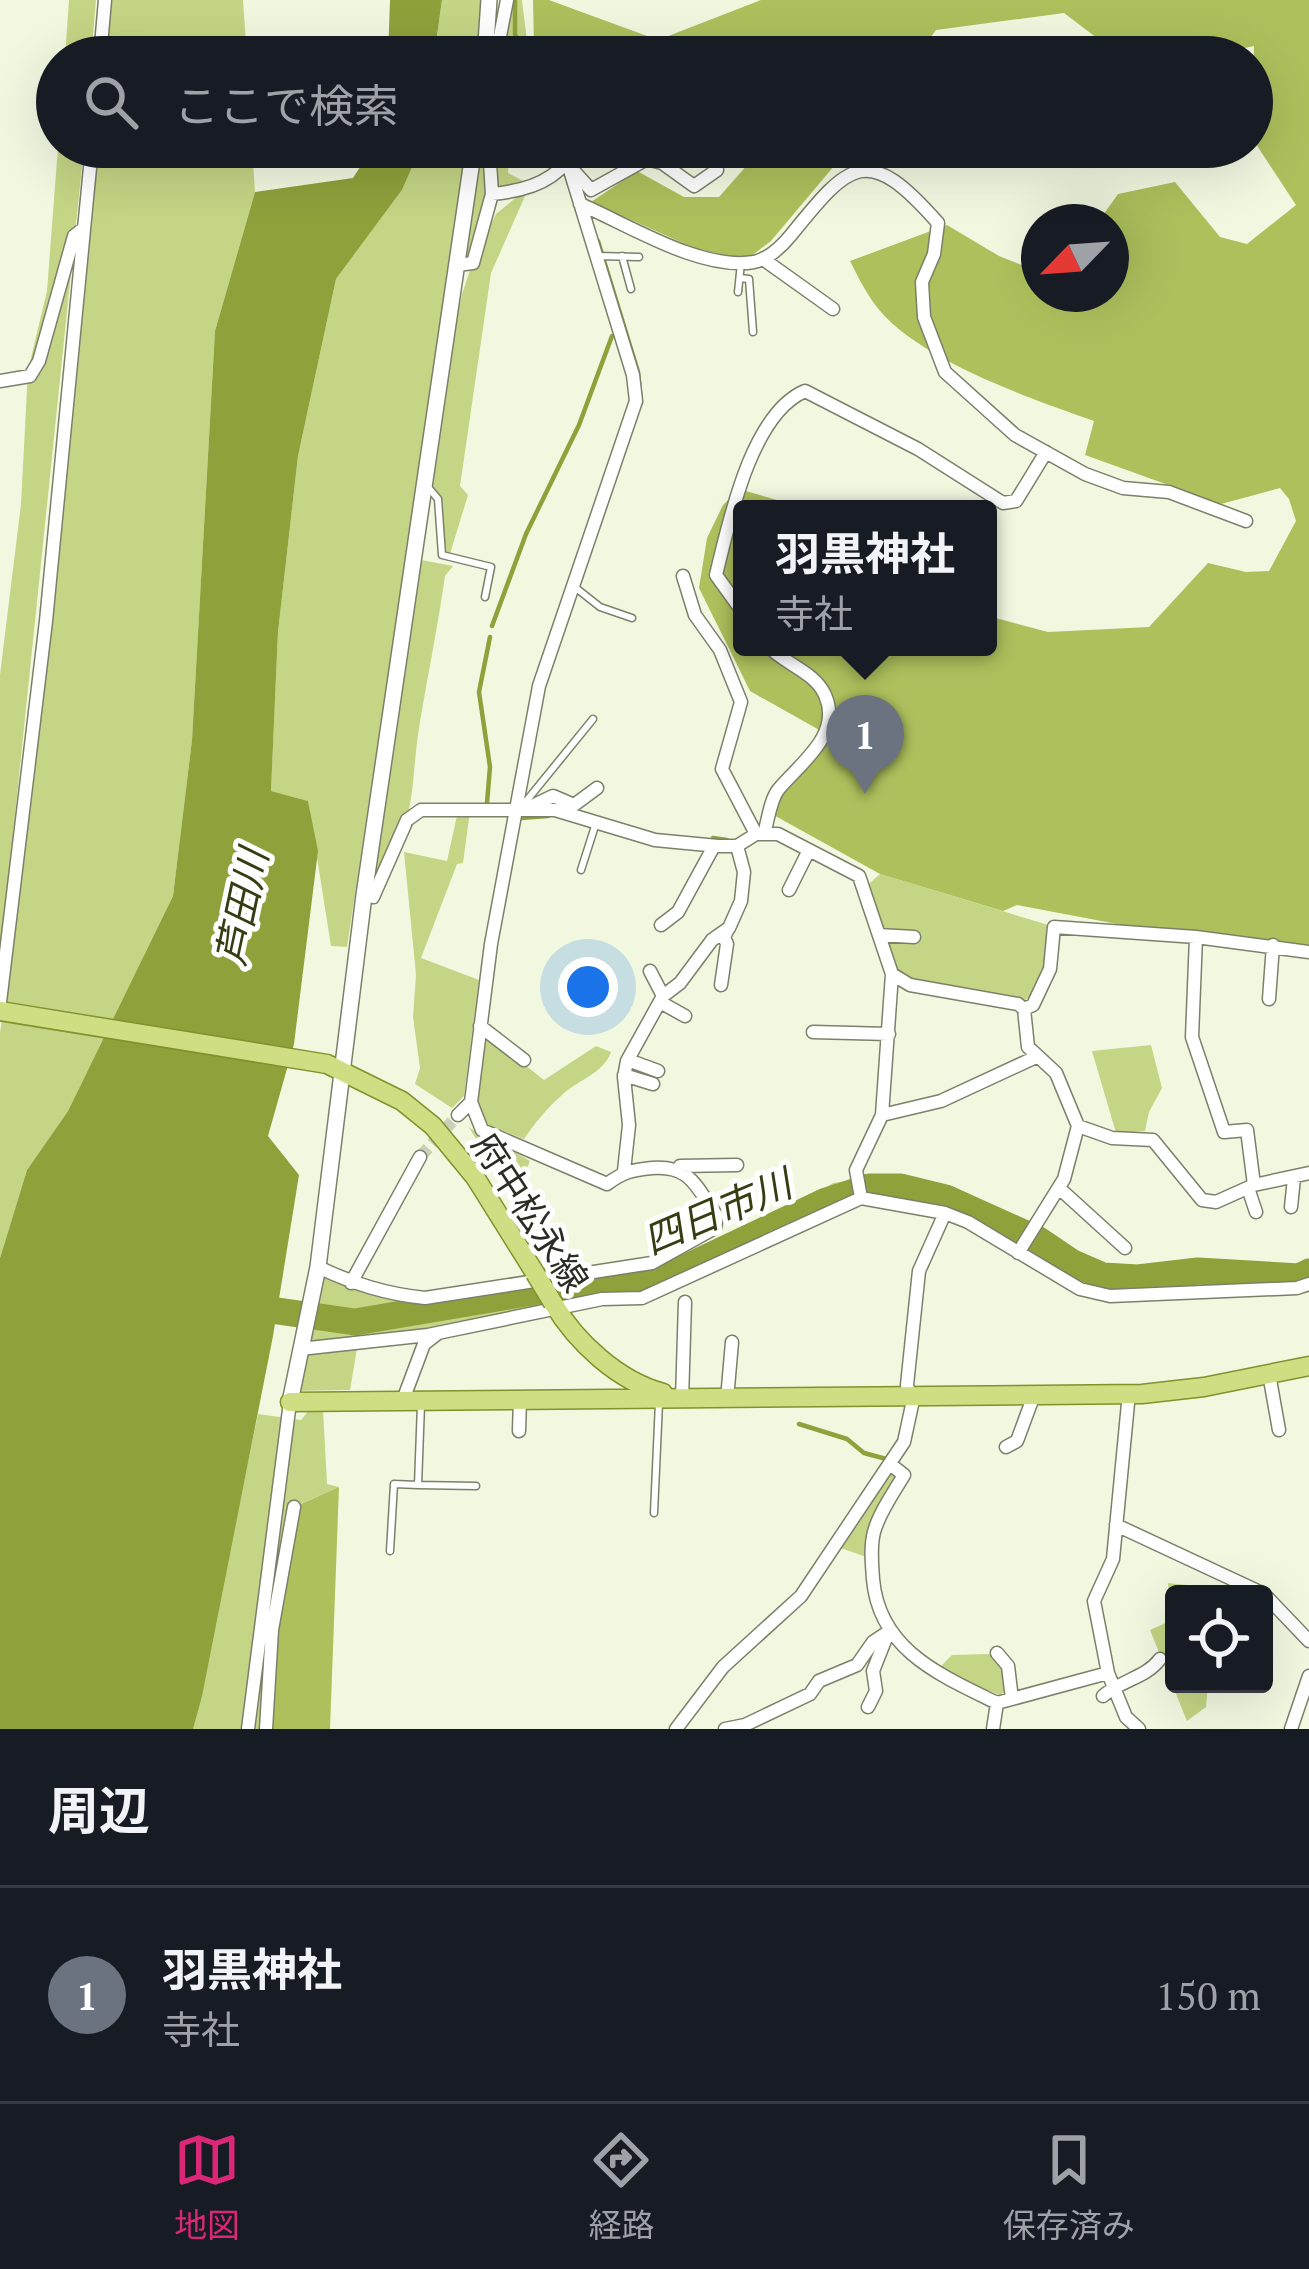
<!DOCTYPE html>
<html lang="ja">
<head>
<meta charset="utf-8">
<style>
  body { margin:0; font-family:"PT Serif","Noto Sans JP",serif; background:#20242c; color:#f1f3f6 }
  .controls { position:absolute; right:36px; bottom:36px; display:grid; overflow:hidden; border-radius:12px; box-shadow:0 12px 48px #0002 }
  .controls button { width:108px; height:108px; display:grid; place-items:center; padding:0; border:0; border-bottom:3px solid #363941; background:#171b24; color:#f1f3f6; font:60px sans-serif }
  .compass { position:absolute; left:1021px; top:204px; width:108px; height:108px; border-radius:50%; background:#171b24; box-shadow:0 12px 48px #0002; rotate:245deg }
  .you { position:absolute; left:588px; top:987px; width:42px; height:42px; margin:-30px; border:9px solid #fff; border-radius:50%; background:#1a73e8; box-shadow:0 0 0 18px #1a73e833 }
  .badge { display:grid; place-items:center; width:78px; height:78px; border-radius:50%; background:#db2777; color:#fff; font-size:39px; font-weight:700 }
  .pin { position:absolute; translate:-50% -99px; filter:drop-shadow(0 3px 6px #0008) }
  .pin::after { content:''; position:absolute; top:63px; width:42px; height:36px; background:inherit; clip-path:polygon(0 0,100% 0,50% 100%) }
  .popup { position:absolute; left:733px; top:500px; width:264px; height:156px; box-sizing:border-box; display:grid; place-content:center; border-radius:12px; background:#171b24; filter:drop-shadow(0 3px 9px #0005); font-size:39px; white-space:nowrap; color:#9ea1a6 }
  .popup b { font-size:45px; color:#f1f3f6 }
  .popup::after { content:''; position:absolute; left:50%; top:100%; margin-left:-24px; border:24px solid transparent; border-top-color:#171b24 }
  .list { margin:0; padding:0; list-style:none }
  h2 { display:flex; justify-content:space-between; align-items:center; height:156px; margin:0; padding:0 48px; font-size:51px }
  h2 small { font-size:39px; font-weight:400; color:#9ea1a6 }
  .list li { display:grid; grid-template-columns:78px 1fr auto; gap:36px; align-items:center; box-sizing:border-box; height:216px; padding:0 48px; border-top:3px solid #363941 }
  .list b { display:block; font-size:45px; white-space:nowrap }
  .list p { margin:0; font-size:39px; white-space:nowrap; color:#9ea1a6 }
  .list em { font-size:39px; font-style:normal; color:#9ea1a6 }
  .icon { flex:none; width:66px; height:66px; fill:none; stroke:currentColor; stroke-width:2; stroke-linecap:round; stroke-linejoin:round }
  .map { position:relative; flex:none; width:1309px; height:1729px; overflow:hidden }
  .search { position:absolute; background:#171b24; box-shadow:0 12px 48px #0002; left:36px; right:36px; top:36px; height:132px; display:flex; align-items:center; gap:30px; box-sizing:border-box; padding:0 42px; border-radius:66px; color:#9ea1a6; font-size:45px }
  .sheet { height:372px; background:#171b24 }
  nav { display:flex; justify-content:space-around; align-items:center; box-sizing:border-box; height:168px; border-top:3px solid #363941; background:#171b24; font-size:33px; color:#9ea1a6 }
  nav a { display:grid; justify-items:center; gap:6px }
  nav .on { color:#db2777 }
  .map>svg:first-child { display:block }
  .green { fill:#c4d585 }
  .forest { fill:#adc05c }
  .water { fill:#8fa13b }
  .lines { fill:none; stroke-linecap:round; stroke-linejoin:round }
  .stream { stroke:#8fa13b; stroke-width:4.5 }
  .river { stroke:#8fa13b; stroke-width:27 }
  .minor-tunnel { stroke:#cacfba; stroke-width:12; stroke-dasharray:12 6; stroke-linecap:butt }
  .service-casing { stroke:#7b806a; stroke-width:9 }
  .minor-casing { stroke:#7b806a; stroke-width:15 }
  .tertiary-casing { stroke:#7b806a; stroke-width:18 }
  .primary-casing { stroke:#81912c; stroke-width:21 }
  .service { stroke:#fff; stroke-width:6 }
  .minor { stroke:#fff; stroke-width:12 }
  .tertiary { stroke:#fff; stroke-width:15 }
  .primary { stroke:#cfdd83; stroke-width:18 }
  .primary-bridge-casing { stroke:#81912c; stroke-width:21; stroke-linecap:butt }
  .primary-bridge { stroke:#cfdd83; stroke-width:18 }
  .labels { text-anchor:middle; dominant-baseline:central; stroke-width:10; stroke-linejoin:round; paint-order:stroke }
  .street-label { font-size:36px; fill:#2b2d24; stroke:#fff }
  .water-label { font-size:39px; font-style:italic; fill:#363d13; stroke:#fff }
</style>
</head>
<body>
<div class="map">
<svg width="1309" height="1729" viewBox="0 0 1309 1729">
  <rect width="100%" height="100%" fill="#f2f8e0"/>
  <path class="green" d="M69,0H96L91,57H65Z
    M109,0H243L247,57H105Z
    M442,0H481V57H434Z
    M507,0H522L529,57H496Z
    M58,147H84L0,960V675L21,504L28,370L47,291Z
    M98,147H252L255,192L215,331L192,740L173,896L68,1111L27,1170L0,1258V1033L34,780Z
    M421,147H468L347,947L331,946L308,801L271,791L278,632L298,456L336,279L402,190Z
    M474,147H510L508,173L523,181L492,194L478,251L496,214L529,187L491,273L460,486L468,495L449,557L442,555L439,503L425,483L462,294L473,261L457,265Z
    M421,560L453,566L445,576C438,625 428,674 420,722C409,785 420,826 373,878Z
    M458,811H470L463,863L457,864L421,958L479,980L464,1096L452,1108L415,1084L420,1068L413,1017L416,975L404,852L447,861Z
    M880,874L1055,927L1039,992L1018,1004L913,985L892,974L863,889Z
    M481,1030L544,1080L596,1046L611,1052C603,1074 579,1079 562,1095C547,1108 535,1123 524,1139L488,1125L475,1100Z
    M1151,1045L1162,1088L1149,1112L1145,1131L1116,1133L1092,1051Z
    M469,1127C488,1142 510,1148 530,1161L513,1202Z
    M858,1180C928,1182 969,1198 1032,1226C1047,1232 1058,1246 1071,1254C1082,1261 1095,1264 1107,1268L1108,1295L1081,1289L968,1222L861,1198L655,1291L358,1343L350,1390L292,1391L318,1267L425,1298L627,1269L648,1270L803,1202L833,1183Z
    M310,1409H323L327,1484L339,1487L293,1507L266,1729H193L258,1414L301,1420Z
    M890,1464L904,1475L875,1529L872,1559L835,1546Z
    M1168,1583L1196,1586L1198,1594H1174V1684H1208L1206,1707L1187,1721L1150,1630L1170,1621Z
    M989,1654L1004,1667L1006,1690L1000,1695L936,1671L952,1655Z"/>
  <path class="forest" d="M533,0H549L658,40L761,0H1309V947L1196,939L1017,905L1003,911L880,874L770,813L775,794L830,736L750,691L699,588L707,538L723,505L739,489L777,500L782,509H742V647H988V616L1048,632L1149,627L1208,563L1246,572L1269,571L1296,521L1289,499L1280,488L1221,504L1085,455L1094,421C1030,398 913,359 873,302C864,289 857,275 850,261L947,225L999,256L1039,272V294H1111V222H1098L1118,194L1175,182L1220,237L1247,244L1296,205L1252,138L1254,46L1203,57H1122L1064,13L936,30L916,57H557L534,45Z
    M763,147H850L771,241L746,260L694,248L591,202L637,171L684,197H719Z
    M339,1487L330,1729H266L272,1630L294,1507Z"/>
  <path class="water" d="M390,0H442L434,57H388Z
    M373,147H421L402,190L336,279L298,456L278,632L271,791L308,801L318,851L294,1044L268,1136L299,1175L273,1336L202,1696L193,1729H0V1258L27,1170L68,1111L173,896L192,740L215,331L255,192L353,178Z"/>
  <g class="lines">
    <path class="stream" d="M515,0V34L523,57
      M598,241L638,372L641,403
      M492,626L526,534L579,425L612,336
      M487,803L490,767L479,692L490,637
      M521,818L548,816
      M713,838L727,840
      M799,1424L847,1439L864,1453L890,1460"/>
    <path class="river" d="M242,1306L355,1322L573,1285L620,1282L649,1285L826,1201L869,1187H901L946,1198L1037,1239L1071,1262L1103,1276L1138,1278L1198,1271L1299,1277L1309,1272"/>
    <path class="minor-tunnel" d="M420,1157L458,1115"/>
    <g class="service-casing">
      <path id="service" d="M597,256L639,257
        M622,256L631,289
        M740,278L749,279L753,332
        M738,292L741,263
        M427,486L438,499L442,555L491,567L485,597
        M576,588L600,607L632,618
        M519,810L593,719
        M581,870L595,826
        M418,1485L476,1486
        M654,1513L659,1402
        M390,1551L394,1484L418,1485L421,1404"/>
    </g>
    <g class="minor-casing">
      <path id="minor" d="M100,57L105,0
        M496,57L507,0
        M573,170L591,190L647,159L662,163L694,186L717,170
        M492,194C525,191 562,181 574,147
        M580,204C629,225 701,271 754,262C768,259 782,246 791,235C850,162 867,142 938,223L934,254L922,282L924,317L945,372L1015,435L1085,474L1123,488L1169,492L1246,521
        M763,259L833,309
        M457,265L473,263L492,194L489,147
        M0,381L30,376L39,361L74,236L84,228
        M683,576L695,615L720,650L741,702L722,769L756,834
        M742,611L716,575C729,522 751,414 805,391L918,449L1003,503L1016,501L1046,452
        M524,810L553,796L574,805L597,788
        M764,834C768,820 770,801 778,790C799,764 843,735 825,695C815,672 785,664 769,647
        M789,890L809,850
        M364,895L373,897L407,820L421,810H555L655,840L718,846H737L756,834H778L859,876L892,974L910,985L1018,1004L1024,1009L1028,1047L1056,1073L1078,1126L1112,1138L1153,1140L1202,1200L1216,1202L1254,1185L1309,1173
        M661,925L678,912L714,846
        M879,935L914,937
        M1196,937L1192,1037L1224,1132L1247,1130L1254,1185
        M650,971L663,996
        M721,985L727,944L724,937L728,929
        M1269,999L1273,945
        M0,1002L46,621L92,147
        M660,1002L685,1016
        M1024,1009L1033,1005L1050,969L1054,927L1196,937L1309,952
        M480,1026L524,1060
        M813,1032L889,1034
        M628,1060L658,1071
        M624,1075L653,1084
        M458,1115L471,1102L491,944L539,686L636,401L633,375L568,164
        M882,1115L941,1101L1036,1057
        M680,1166L737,1165
        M624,1171L629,1125L624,1077L627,1061L663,996L680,983L712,940L729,928L741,901L744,872L737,846
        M1059,1188L1125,1248
        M1248,1188L1256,1212
        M861,1198L856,1170L882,1115L892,974
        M1291,1207L1294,1178
        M1018,1253L1064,1179L1078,1126
        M318,1267C354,1284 386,1294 425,1298L652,1263L715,1228L717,1216C696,1187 691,1165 652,1168C632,1170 623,1172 607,1184L482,1130L471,1102
        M351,1283L420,1157
        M300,1349L428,1335L602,1299L642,1298L861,1198L945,1213L968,1222L1080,1289L1110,1296L1297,1288L1309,1284
        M1269,1374L1279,1430
        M1129,1393L1113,1559L1094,1601L1108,1673L1126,1717L1139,1729
        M682,1399L685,1302
        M727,1399L732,1342
        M403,1400L424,1344L437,1334
        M519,1431L520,1399
        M1006,1447L1017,1441L1034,1395
        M890,1464L904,1475C894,1492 879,1513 874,1532C870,1547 872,1564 873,1579C879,1650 940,1675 997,1703L1108,1673
        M1116,1525L1264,1594
        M1264,1594L1309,1641
        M997,1653L1008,1666L1012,1699
        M1103,1696C1121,1680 1146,1678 1160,1659
        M868,1707L876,1691L873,1671L888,1633
        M248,1729L290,1402
        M266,1729L272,1630L294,1507
        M676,1729L723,1667L801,1596L904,1442L912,1405L907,1385L919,1271L945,1213
        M725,1729L745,1725L810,1694L819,1681L857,1665L873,1642L888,1632
        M993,1729L997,1703
        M1291,1729L1309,1676"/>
    </g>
    <g class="tertiary-casing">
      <path id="tertiary" d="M485,57L489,0
        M290,1402L318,1267L364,895L474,147"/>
    </g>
    <g class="primary-casing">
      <path id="primary" d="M0,1011L327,1064L402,1101L433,1126L475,1177L535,1273
        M553,1303C576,1342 618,1381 663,1393
        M290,1402L1142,1394L1204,1387L1309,1366"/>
    </g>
    <use href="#service" class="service"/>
    <use href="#minor" class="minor"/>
    <use href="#tertiary" class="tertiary"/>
    <use href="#primary" class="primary"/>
    <g class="primary-bridge-casing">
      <path id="primary-bridge" d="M535,1273L553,1303"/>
    </g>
    <use href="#primary-bridge" class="primary-bridge"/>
  </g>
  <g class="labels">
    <g class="street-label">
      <text transform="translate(531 1212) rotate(57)">府中松永線</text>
    </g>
    <g class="water-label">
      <text transform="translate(241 907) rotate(-78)">芦田川</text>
      <text transform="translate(717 1211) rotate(-23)">四日市川</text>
    </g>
  </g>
</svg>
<div class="controls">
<button><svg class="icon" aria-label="locate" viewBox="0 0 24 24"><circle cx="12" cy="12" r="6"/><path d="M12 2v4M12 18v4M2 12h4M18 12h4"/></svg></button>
</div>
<svg class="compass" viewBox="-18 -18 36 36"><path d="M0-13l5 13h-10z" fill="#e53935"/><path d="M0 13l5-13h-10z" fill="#9ea1a6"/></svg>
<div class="you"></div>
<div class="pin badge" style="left:865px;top:794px;background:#6b7280">1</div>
<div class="popup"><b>羽黒神社</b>寺社</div>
<div class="search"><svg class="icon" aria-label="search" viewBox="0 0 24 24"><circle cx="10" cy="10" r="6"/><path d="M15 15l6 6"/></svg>ここで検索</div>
</div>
<section class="sheet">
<h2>周辺<small></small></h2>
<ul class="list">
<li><span class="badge" style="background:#6b7280">1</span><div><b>羽黒神社</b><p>寺社</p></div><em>150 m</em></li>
</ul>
</section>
<nav>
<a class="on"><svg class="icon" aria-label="map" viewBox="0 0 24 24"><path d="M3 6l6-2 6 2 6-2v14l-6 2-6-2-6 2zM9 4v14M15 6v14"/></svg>地図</a>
<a><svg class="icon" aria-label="directions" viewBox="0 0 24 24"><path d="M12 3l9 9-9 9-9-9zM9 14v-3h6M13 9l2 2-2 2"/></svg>経路</a>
<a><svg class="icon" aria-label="saved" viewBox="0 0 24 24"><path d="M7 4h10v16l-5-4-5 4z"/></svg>保存済み</a>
</nav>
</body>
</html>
